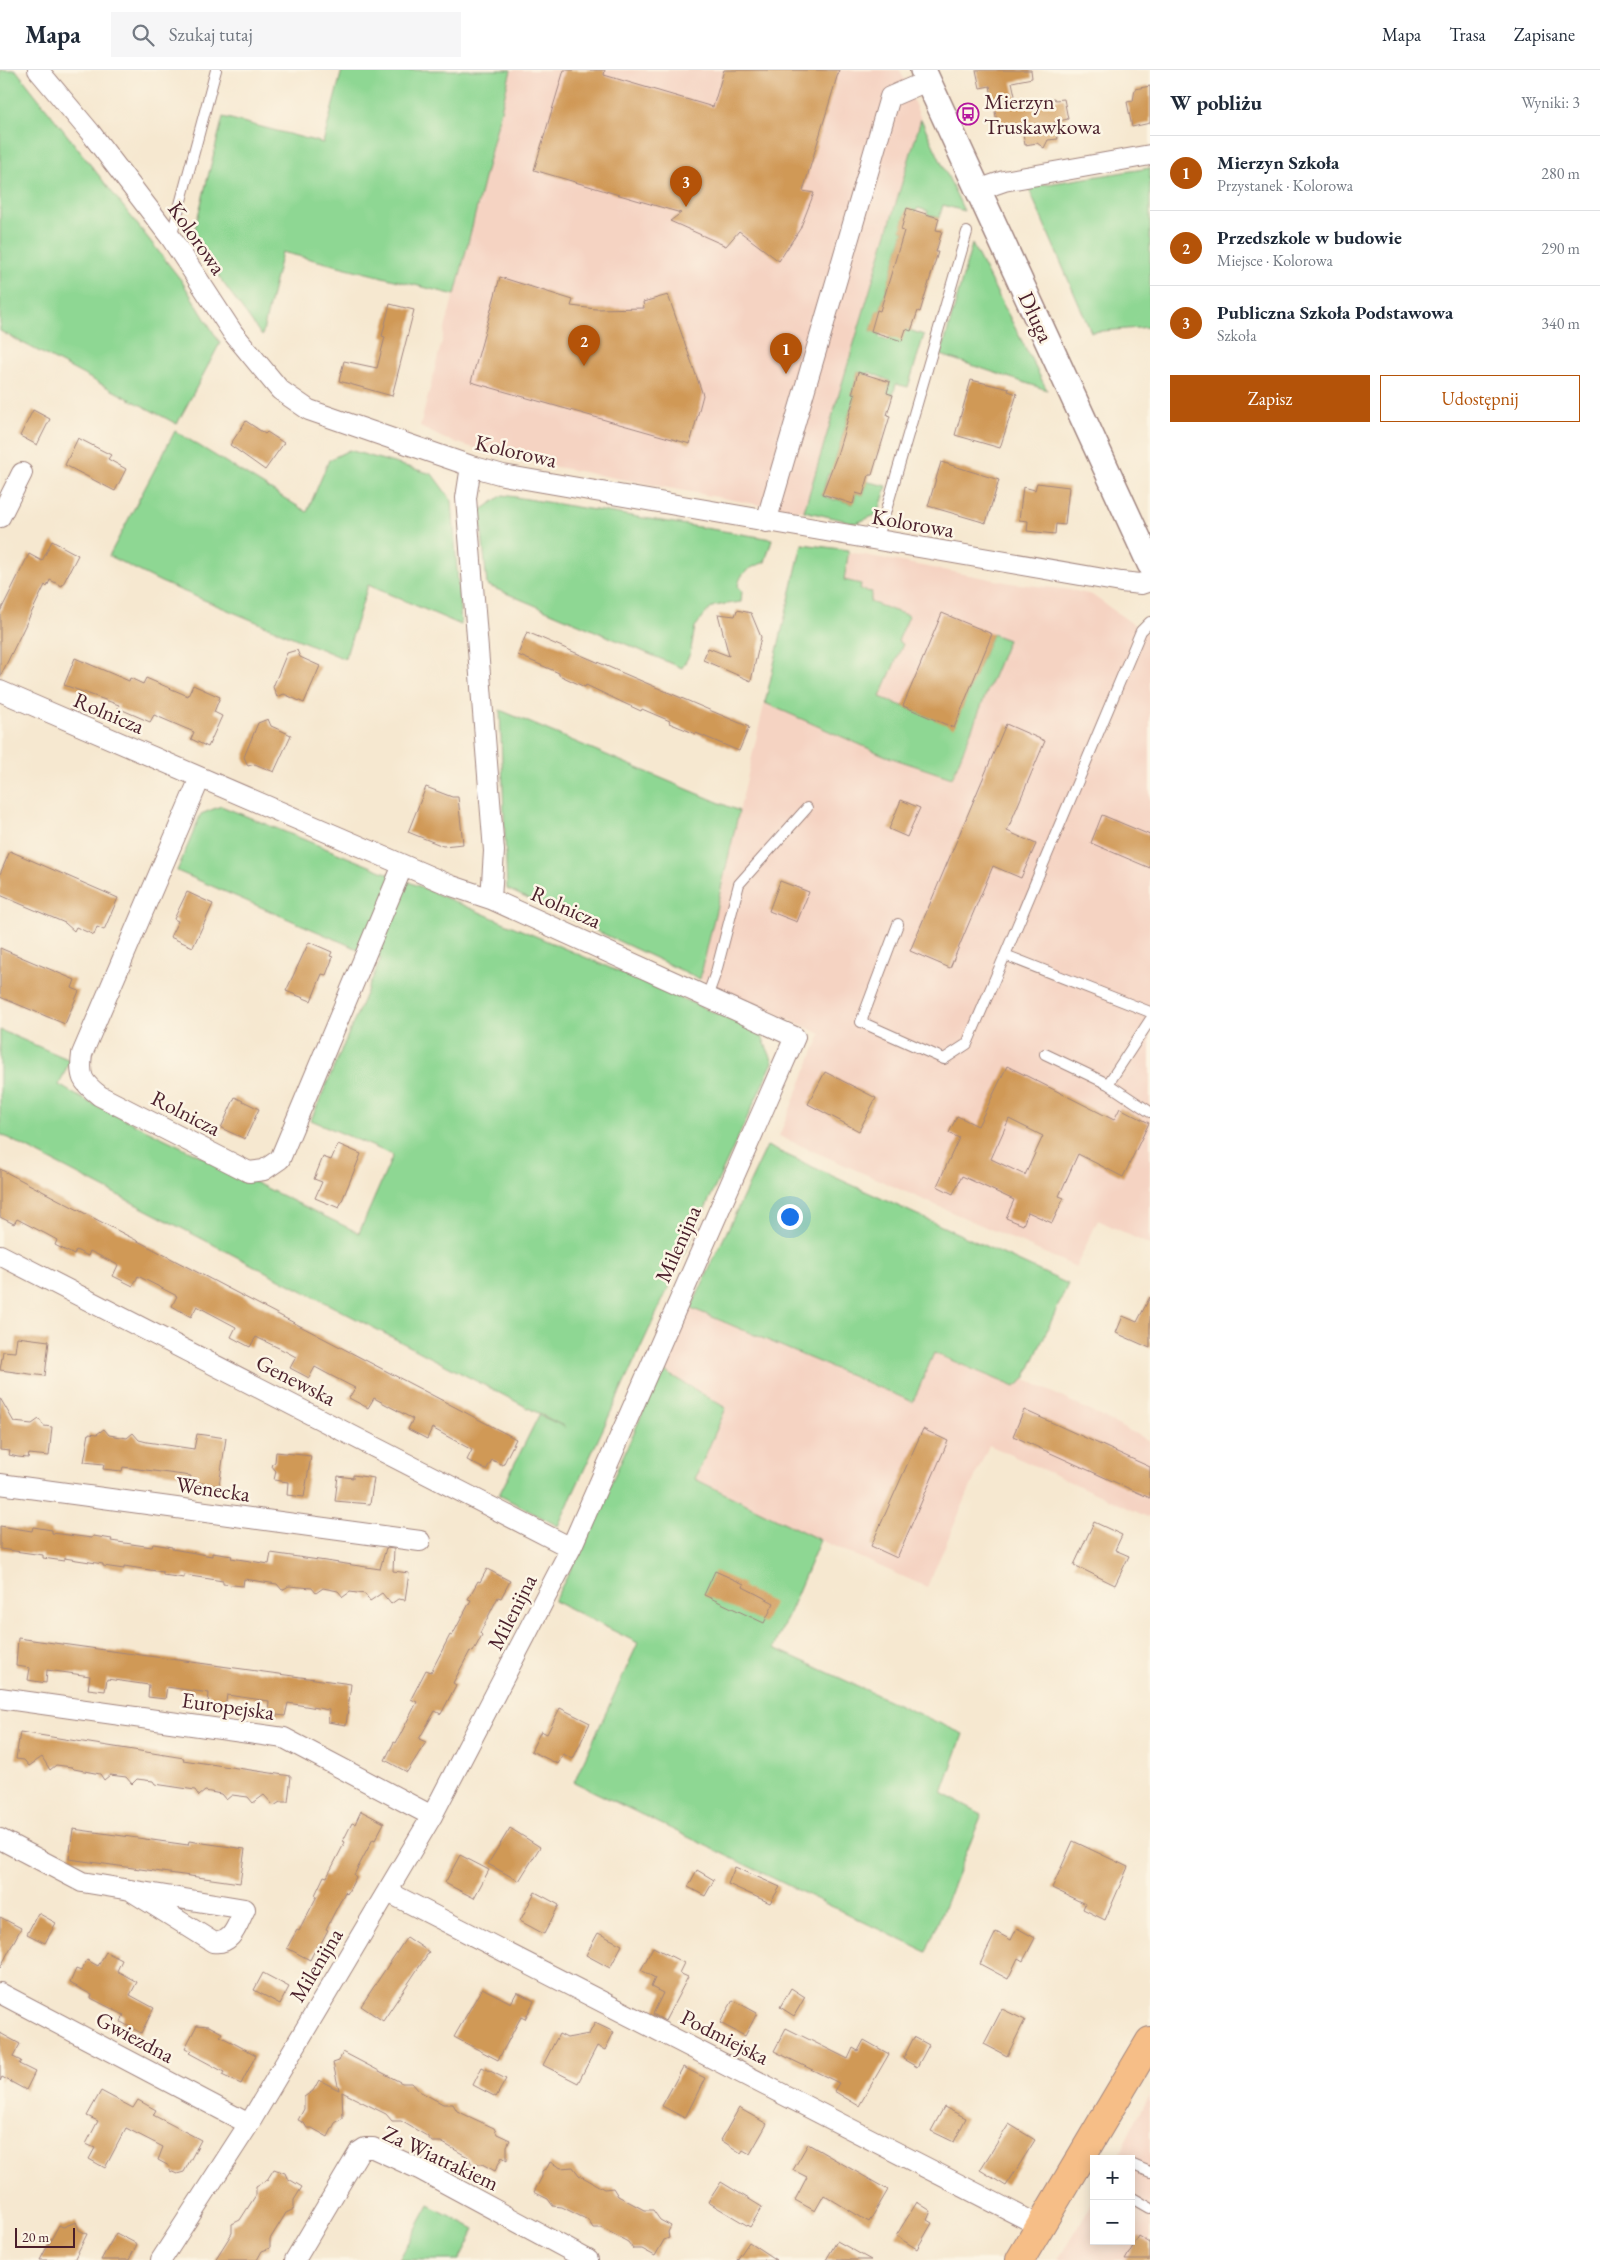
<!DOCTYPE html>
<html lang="pl">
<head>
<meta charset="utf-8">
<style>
  body { margin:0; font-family:"EB Garamond",serif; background:#f6f6f7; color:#1f2937 }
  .controls { position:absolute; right:15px; bottom:15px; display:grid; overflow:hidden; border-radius:0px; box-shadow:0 2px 12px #0003 }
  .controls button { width:45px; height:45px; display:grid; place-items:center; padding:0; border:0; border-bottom:1px solid #e0e1e3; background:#fff; color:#1f2937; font:25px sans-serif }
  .scale { position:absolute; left:15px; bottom:12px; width:60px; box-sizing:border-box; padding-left:5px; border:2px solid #4a1f2b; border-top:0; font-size:14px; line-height:18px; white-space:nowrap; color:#4a1f2b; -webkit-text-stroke:4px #fcf5e5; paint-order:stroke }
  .you { position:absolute; left:789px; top:1146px; width:18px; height:18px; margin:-12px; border:4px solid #fff; border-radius:50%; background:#1a73e8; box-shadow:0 0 0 8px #1a73e833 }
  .badge { display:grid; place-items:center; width:32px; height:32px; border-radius:50%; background:#b45309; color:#fff; font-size:16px; font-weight:700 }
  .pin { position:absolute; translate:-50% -41px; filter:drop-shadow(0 1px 2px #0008) }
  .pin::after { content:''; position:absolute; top:26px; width:18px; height:15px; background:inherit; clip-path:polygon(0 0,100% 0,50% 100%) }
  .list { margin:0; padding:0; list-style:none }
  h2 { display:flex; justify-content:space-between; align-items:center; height:65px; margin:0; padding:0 20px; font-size:21px }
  h2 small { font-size:16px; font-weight:400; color:#747a83 }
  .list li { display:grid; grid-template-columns:32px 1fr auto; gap:15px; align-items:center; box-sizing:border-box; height:75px; padding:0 20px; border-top:1px solid #e0e1e3 }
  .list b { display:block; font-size:19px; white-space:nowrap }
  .list p { margin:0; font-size:16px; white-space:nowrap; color:#747a83 }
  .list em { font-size:16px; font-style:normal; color:#747a83 }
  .actions { display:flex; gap:10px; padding:15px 20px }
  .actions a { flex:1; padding:11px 0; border:1px solid #b45309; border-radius:0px; text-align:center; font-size:18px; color:#b45309 }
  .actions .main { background:#b45309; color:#fff }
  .icon { flex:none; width:28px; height:28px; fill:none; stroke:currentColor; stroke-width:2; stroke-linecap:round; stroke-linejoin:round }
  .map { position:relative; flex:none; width:1150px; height:2190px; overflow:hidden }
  header { display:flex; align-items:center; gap:30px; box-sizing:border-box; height:70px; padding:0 25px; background:#fff; border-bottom:1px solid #e0e1e3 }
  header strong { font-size:24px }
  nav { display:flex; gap:28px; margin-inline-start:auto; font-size:18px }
  .search { width:350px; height:45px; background:#f6f6f7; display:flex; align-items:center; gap:12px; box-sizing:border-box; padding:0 18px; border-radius:0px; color:#747a83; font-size:19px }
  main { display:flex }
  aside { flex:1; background:#fff }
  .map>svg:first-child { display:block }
  .built { fill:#f5d3c2 }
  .green { fill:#8ed793; stroke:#6c7b5f }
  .building { fill:#d09957; fill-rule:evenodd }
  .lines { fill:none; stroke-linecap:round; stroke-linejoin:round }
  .service-casing { stroke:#a0847e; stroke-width:12 }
  .minor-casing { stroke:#a0847e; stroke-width:22 }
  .tertiary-casing { stroke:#a0847e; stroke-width:28 }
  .primary-casing { stroke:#a0847e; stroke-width:30 }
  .service { stroke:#fff; stroke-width:10 }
  .minor { stroke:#fff; stroke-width:20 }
  .tertiary { stroke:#fff; stroke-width:25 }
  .primary { stroke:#f6be87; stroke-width:28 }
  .labels { text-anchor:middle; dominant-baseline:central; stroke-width:5; stroke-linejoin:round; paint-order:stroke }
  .poi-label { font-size:22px; fill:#4a1f2b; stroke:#fcf5e5; text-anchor:start }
  .street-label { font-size:22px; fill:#4a1f2b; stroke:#fcf5e5 }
</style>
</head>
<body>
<header>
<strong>Mapa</strong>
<div class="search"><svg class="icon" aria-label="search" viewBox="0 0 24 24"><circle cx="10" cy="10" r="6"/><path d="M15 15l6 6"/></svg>Szukaj tutaj</div>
<nav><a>Mapa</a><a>Trasa</a><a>Zapisane</a></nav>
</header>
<main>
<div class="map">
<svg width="1150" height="2190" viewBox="0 0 1150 2190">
  <rect width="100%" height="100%" fill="#fcf5e5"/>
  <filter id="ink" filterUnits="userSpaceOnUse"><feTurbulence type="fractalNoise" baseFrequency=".02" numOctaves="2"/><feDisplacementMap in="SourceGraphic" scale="10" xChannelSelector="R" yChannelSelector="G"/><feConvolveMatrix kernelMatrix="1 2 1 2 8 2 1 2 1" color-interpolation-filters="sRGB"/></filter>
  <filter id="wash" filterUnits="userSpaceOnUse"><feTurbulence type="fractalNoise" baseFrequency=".0096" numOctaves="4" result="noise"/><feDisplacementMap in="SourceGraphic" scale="20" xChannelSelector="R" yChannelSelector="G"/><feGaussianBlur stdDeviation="1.12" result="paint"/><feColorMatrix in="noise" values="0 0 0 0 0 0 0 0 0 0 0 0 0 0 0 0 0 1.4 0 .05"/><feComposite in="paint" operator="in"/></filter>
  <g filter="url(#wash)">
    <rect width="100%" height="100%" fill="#f6e8d0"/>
    <path class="built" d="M511,0H900L921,49L804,441L760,435L503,387L445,369L420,357Z
      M802,473L1011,513L1071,520L1092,525L1150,566V1175L1098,1150L1076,1197L779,1066L821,964L700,909Z
      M691,1238L912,1332L934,1282L1014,1317L1025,1309L1150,1371V1448L989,1375L927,1517L820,1470L694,1409L726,1338L662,1300Z
      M1150,2025V2190H1058L1094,2130V2171H1131V2089H1117L1134,2053Z"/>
    <path class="green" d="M0,0H16L181,210L220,273L177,354L0,261Z
      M342,0H511L455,225L282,182L262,266L192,170L223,47L323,73Z
      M921,49L964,141L943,135L939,148L927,144L928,141L918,138L916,141L907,139L901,160L904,161L880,241H877L871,261L880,264L879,267L889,270L890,267L906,259L924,265L908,317L896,314L893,325L887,323L890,311L869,302L867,305L858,302L852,324L855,325L831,404H828L822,425L835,430L836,429L853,434L856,423L863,425L866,415L864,411L887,416L878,444L856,453L804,441Z
      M1150,98V257L1091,262L1028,117Z
      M972,174L1047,320L941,285Z
      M175,361L307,442L329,390L349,380L432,404L452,431L461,555L368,515L345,589L161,512L109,486Z
      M503,425L772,469L765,492C751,498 741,500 738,516L742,521L741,532L714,536L706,543L695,557L690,584L682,598L487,515L480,441Z
      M802,474L849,480L844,510L861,514L860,520L872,522L870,532L909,546L898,571L903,574L880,627L954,657L992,564L1008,570L952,708L886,686L765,633Z
      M500,640L739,741L700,909L507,819Z
      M221,736L409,812L760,962L773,992L558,1456L499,1425L539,1345L565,1357L0,1064V960L70,990L59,1015L81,1028L359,1163L393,1085L311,1050L381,889L177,801L201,744Z
      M767,1076L1068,1214L1025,1309L1015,1317L934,1283L913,1332L691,1238Z
      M662,1300L726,1338L695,1409L820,1470L774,1578L963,1664L942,1723L982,1744L926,1882L574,1712L638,1573L554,1531L579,1484Z
      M429,2135L475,2159L459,2190H399Z"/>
    <g id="blocks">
      <path class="building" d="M564,0H605L604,5L713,37L724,0H839L803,121L814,123L800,159L779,191L739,161L726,176L670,151L681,143L534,100Z
        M976,0H1031L1032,8L1012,12L1017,35L1054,28L1055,30L1064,29L1068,49L1054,52L1058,69L1048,70L1044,78L1037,73L1025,75L1022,58L999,62L990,16L980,18Z
        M1150,16V53L1132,57L1127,32L1133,31L1135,19Z
        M907,138L939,148L936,160L942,161L936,182H938L920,242L918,241L911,261L906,259L902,271L871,261L877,240L880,241L904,161L901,160Z
        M500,207L573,230L571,236L596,239L644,238L643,232L668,225L703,325L690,374L471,312Z
        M390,234L414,240L392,326L339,311L344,291L377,298L385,267L382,266Z
        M858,302L890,312L887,323L893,325L887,345L890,346L872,405H869L863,425L856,423L853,434L822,424L837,385L855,325L852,324Z
        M971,310L1009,319L1008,321L1017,324L1000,378L955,365Z
        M33,340L50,349L37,375L20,366Z
        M246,351L265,364L267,362L284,373L265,400L230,375Z
        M78,368L111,385L108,389L126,399L115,421L65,395Z
        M941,392L999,410L986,453L928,436Z
        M1037,413L1069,417L1065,455L1056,454L1055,464L1027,461L1028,451L1019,450L1023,417L1035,420Z
        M52,471L78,485L62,516L50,510L47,517L45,515L0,607V542L29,484L42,491Z
        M737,540L751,543L761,567L751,611L703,590L708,578L729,586L718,544L735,546Z
        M942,543L992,564L954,658L903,636Z
        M527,562L749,657L739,681L696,663V664L669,653L670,651L642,639L641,641L628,635L586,615L585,617L559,605V603L518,585Z
        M297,580L300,587L320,596L304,633L284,624L277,627L273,617L287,583Z
        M75,588L129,611L130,608L143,614L146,608L188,626L193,615L220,627L214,642L222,646L208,677L191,669L194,662L154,645L150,652L118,638L119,635L64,615Z
        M268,649L271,656L291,665L274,702L255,694L248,696L244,687L258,653Z
        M1006,654L1045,671L1007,761L1036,774L1021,808L993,796L950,898L910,881Z
        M426,717L452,727H458L463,774L443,776L408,762Z
        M901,730L920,738L907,767L889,759Z
        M1102,745L1150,765V798L1091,773Z
        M10,781L118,828L104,860L97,857L94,865L76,857L74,861L65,853L0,825V804Z
        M780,811L809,822L797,852L769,841Z
        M187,822L213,834L193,877L170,867L178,851L174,849Z
        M309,872L332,882L330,886L333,887L326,905L322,904L311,931L286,921Z
        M0,878L75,910L72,918L79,921L65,954L0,927Z
        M1007,996L1114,1050L1120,1038L1149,1053L1123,1107L1078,1084L1059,1126L1064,1128L1052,1153L1028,1142L1023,1155L1006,1148L1014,1130L962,1106L953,1124L937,1116L959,1068L949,1063L957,1046L978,1056ZM1009,1049L1043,1066L1025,1105L991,1089Z
        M825,1002L876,1028L859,1061L808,1034Z
        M235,1027L259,1039L245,1069L221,1058Z
        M338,1074L361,1084L339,1138L315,1128L322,1112L314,1109L323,1087L331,1090Z
        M0,1099L516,1369L503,1395L492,1390L486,1400L467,1390L472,1380L432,1358L427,1369L408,1359L413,1349L374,1328L368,1338L349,1328L355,1318L326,1303L315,1297L309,1308L290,1298L296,1287L285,1281L256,1267L250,1277L231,1267L236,1257L208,1242L197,1236L191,1247L172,1236L177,1226L138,1206L133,1216L113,1206L118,1195L90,1181L88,1186L76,1180L74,1185L55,1175L57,1170L46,1164L17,1149L14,1154L0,1147Z
        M1150,1227V1278L1116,1263L1123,1246L1137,1252Z
        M17,1267L49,1271L45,1306L0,1300L3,1281L15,1282Z
        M0,1328L14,1352L32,1354L39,1349L44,1356L52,1357L49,1386L29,1384L28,1388L18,1387L9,1385L10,1381L0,1380Z
        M1024,1340L1150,1397V1428L1013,1366Z
        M104,1359L109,1365L127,1368L133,1363L139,1370L147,1372L194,1379L197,1364L226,1368L219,1416L190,1411L191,1406L123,1397L122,1401L103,1399L104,1394L84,1392L89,1363L97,1364Z
        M923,1359L948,1371L897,1488L871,1476Z
        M276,1382L311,1386L304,1427L287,1425L288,1412L274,1410L276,1401L271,1395L275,1392Z
        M353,1405L374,1408L370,1434L335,1431L338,1406L353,1408Z
        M1094,1452L1122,1465L1115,1480L1129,1486L1115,1515L1074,1495Z
        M0,1456L32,1461L33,1457L52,1460V1463L92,1468L93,1466L112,1469L111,1471L152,1477L153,1474L172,1477V1479L212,1486V1483L232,1486L231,1488L269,1494L271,1483L380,1499L386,1478L394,1479L393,1501L409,1503L405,1530L398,1529L391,1534L382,1523L370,1531L365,1524L350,1522L343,1527L338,1521L323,1518L316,1523L312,1518L289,1516L282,1520L277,1514L244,1509L243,1516L223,1514V1511L184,1505V1508L163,1505V1502L124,1496V1499L103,1496V1494L64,1488V1491L43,1488V1485L0,1479Z
        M487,1499L510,1511L501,1528L498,1527L480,1563L482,1565L473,1582L470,1581L453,1613L456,1615L441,1644L435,1641L419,1669L426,1672L407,1702L385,1690L394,1672L396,1673L417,1632L411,1629L426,1600L431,1602L450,1565L452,1566L471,1530L468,1529L478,1511L480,1512Z
        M715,1501L744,1514L743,1517L774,1533L764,1553L704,1525Z
        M18,1568L351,1614L346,1655L328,1652L329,1640L288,1633L285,1646L268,1644L269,1631L227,1625L225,1638L208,1635L209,1623L167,1617L165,1629L148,1627L149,1615L107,1609L105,1621L88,1619L90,1606L47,1600L46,1613L28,1610L30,1598L16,1596Z
        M560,1638L590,1653L573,1689L563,1684L558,1694L531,1681L541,1661L547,1664Z
        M20,1662L184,1688L183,1690L291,1706L288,1732H280L274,1736L264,1725L253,1733L248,1727L232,1725L226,1730L221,1724L205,1721L199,1726L195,1720L155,1714L153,1711L137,1709L132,1714L126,1707L110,1705L104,1710L100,1704L74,1699L72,1697L56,1695L50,1700L42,1687L29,1696L24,1690L16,1689Z
        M361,1741L384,1753L375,1770L373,1769L354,1805L356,1807L347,1824L345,1822L326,1859L328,1860L319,1877L317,1876L310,1890L287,1878L297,1860L299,1861L317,1826L315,1825L324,1806L327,1807L345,1772L343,1771L352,1753L355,1754Z
        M510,1758L540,1777L519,1811L488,1794Z
        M73,1759L188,1775L189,1771L245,1779L240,1813L69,1789Z
        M1073,1771L1128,1797L1105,1850L1083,1839L1085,1834L1052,1818Z
        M460,1785L489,1800L474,1828L445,1813Z
        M735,1797L780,1817L770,1833L728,1814Z
        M697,1800L714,1810L705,1826L688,1817Z
        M535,1822L559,1835L544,1864L520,1851Z
        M38,1843L56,1853L45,1873L27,1864Z
        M0,1847L21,1858L0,1898Z
        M1017,1858L1035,1868L1023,1891L1018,1888L1008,1909L980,1894L996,1862L1011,1870Z
        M598,1863L622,1875L610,1898L586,1885Z
        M407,1867L429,1882L383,1951L361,1936Z
        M653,1877L684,1893L679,1903L688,1907L665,1951L653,1944L663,1923L651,1917L655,1908L641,1900Z
        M106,1882L122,1890L117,1901L137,1912L130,1925L154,1938L141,1963L121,1952L124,1945L91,1928L92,1925L70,1913L76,1899L81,1901L87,1890L98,1896Z
        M263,1903L289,1917L280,1934L254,1920Z
        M482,1918L511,1933L517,1922L534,1931L525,1949L521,1947L498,1990L454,1967Z
        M791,1918L805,1927L794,1946L780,1937Z
        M733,1930L757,1943L745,1966L720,1953Z
        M1002,1939L1025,1950L1007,1986L984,1974Z
        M595,1953L614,1962L605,1980L597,1976L578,2013L543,1995L559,1964L567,1968L589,1964Z
        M197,1955L209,1956L222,1963L220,1966L256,1985L241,2014L222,2005L224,2002L189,1983L191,1981L185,1978Z
        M786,1958L848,1989L853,1978L858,1981L864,1970L889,1984L859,2036L834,2021L839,2013L774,1981Z
        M0,1963L20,1974L13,1987L21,1991L19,1994L35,2002L26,2020L2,2007L0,2011Z
        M914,1967L929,1975L917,1997L903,1989Z
        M343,1982L402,2013H412L419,2021L443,2034H453L457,2041L494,2058L497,2064L510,2070L507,2076V2090L502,2087L495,2101L482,2094H472L468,2087L441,2072H432L427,2066L401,2051H392L386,2044L342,2022L343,2048L335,2053L328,2067L312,2058H307L304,2053L298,2050L304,2039V2027L313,2021L319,2010L339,2020L333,1993L339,1991Z
        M482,1997L506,2009L496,2027L473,2015Z
        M683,1997L705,2008L685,2048L662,2036Z
        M101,2021L133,2038L138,2030L156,2040L153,2045L201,2070L184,2102L177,2104L170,2101L169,2096L158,2090L163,2077L126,2058L105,2098L89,2089L95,2078L86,2074L98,2051L87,2046Z
        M944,2037L966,2048L954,2072L931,2061Z
        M739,2038L767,2054L750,2084L743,2080L741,2083L721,2070Z
        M1009,2054L1035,2070L1006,2116L980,2100Z
        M808,2074L888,2120L869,2152L824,2125L815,2141L795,2130L807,2107L793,2100Z
        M550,2092L561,2098L573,2097L579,2105L604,2119L613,2118L618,2126L644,2140H653L660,2150L671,2156L668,2162L669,2168L664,2170L655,2186L642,2179H633L628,2172L602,2158H593L588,2150L562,2137L553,2136L548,2129L534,2122L542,2107V2101L547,2098Z
        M274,2099L285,2103L287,2108L302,2117L294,2130V2139L286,2143L270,2169V2178L262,2181L257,2190H215L232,2163V2154L240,2150L256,2125V2116L267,2110Z
        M721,2112L762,2137L750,2157L708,2132Z
        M917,2132L931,2141L927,2150L932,2153L917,2179L896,2166Z
        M76,2152L79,2160L87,2164L74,2190H40L59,2155L63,2157Z
        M116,2163L137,2174L129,2190H101Z
        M1139,2166L1150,2173V2190H1125Z
        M837,2171L871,2190H826Z
        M749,2172L776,2190H737Z"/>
    </g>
  </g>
  <g filter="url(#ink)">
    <use href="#blocks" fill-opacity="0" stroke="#a0847e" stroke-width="1"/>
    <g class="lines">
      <g class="service-casing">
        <path id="service" d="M171,168L216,0
          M877,471L967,162
          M1150,552L1141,561L1005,885L1150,942
          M898,854L861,952L944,989L967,974L1005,885
          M707,927L716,902L739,814L807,738
          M1150,950L1108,1014L1150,1042
          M1045,984L1108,1014
          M1131,2094L1150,2102
          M1131,2127L1150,2138"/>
      </g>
      <g class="minor-casing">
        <path id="minor" d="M38,0L90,62L171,168L233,263L280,320L309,340L471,396L503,405L1121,512L1141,514L1150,511
          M978,120L1004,111L1150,85
          M471,396L466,428L494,781L491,829
          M0,447L22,403
          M766,452L890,27L927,11
          M0,621L452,816L491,829L795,967L571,1478L432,1746L249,2054L161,2190
          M200,708L82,984C79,1007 82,1012 100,1026L249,1102L264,1100L280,1089L403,795
          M0,1185L571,1478
          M0,1414L420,1471
          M0,1628L284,1668L432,1746
          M0,1769L82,1812L245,1839C237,1854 233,1875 213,1872L133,1822
          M388,1822L1040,2156
          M0,1923L249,2054
          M295,2190L359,2082L365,2078H373L421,2100L588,2190"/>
      </g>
      <g class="tertiary-casing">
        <path id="tertiary" d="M923,0L1150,494"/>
      </g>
      <g class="primary-casing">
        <path id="primary" d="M1020,2190L1150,1971"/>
      </g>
      <use href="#service" class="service"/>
      <use href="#minor" class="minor"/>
      <use href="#tertiary" class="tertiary"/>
      <use href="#primary" class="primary"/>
    </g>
  </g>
  <defs>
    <g id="bus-ring" transform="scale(1.125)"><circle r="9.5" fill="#fcf5e5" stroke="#b5179e" stroke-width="1.5"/><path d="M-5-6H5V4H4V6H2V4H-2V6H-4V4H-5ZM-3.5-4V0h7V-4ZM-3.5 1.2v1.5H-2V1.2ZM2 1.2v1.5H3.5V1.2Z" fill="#b5179e"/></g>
  </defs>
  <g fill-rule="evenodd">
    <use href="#bus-ring" x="968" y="44"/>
  </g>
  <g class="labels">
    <g class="poi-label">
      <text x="984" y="31">Mierzyn<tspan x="984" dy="25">Truskawkowa</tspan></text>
    </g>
    <g class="street-label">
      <text transform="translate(197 168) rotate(55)">Kolorowa</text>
      <text transform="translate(1036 247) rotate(65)">Długa</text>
      <text transform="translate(516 381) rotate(13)">Kolorowa</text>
      <text transform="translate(913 453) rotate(10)">Kolorowa</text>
      <text transform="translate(109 643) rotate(23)">Rolnicza</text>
      <text transform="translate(566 837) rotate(24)">Rolnicza</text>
      <text transform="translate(186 1043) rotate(27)">Rolnicza</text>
      <text transform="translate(678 1174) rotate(-66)">Milenijna</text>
      <text transform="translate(296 1310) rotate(27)">Genewska</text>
      <text transform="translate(213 1419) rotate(8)">Wenecka</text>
      <text transform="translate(512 1542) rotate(-63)">Milenijna</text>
      <text transform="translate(228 1636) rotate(8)">Europejska</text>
      <text transform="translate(316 1895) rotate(-59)">Milenijna</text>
      <text transform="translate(135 1967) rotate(28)">Gwiezdna</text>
      <text transform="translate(725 1967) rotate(27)">Podmiejska</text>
      <text transform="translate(441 2088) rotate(25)">Za Wiatrakiem</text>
    </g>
  </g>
</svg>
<div class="controls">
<button>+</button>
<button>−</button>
</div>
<div class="scale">20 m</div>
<div class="you"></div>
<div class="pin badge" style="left:786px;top:304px">1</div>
<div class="pin badge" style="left:584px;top:296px">2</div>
<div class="pin badge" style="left:686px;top:137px">3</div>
</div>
<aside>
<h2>W pobliżu<small>Wyniki: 3</small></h2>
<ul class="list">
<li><span class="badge">1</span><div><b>Mierzyn Szkoła</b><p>Przystanek · Kolorowa</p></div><em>280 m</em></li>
<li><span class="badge">2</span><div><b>Przedszkole w budowie</b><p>Miejsce · Kolorowa</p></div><em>290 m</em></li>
<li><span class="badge">3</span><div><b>Publiczna Szkoła Podstawowa</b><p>Szkoła</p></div><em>340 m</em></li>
</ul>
<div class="actions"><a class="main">Zapisz</a><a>Udostępnij</a></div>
</aside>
</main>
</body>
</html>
